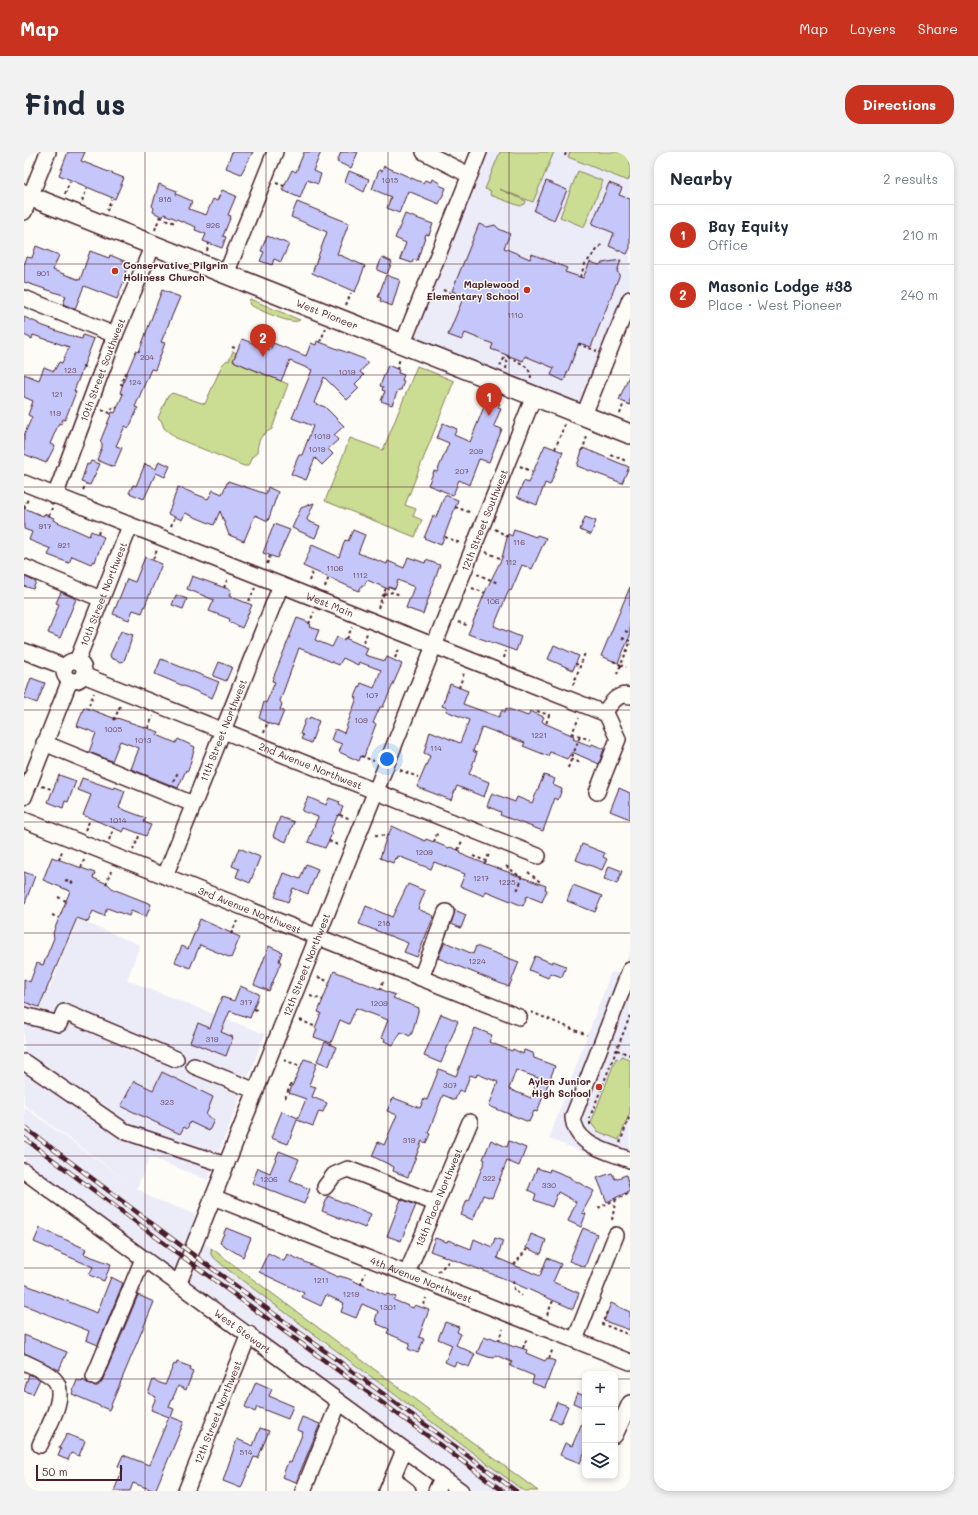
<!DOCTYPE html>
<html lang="en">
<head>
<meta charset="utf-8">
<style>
  body { margin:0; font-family:Mali,sans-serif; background:#f2f2f3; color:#1f2937 }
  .controls { position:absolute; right:12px; bottom:12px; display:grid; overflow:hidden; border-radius:8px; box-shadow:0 2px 6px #0003 }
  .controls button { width:36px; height:36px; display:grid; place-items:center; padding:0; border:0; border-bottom:1px solid #e0e1e3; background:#fff; color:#1f2937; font:20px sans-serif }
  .scale { position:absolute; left:12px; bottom:10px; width:86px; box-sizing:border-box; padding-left:4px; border:2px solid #4a1f2b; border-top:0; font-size:11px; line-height:14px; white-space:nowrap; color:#4a1f2b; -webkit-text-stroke:3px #fdfcf7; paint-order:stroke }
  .you { position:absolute; left:363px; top:607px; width:14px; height:14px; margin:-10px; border:3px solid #fff; border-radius:50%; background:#1a73e8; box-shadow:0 0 0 6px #1a73e833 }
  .badge { display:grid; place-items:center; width:26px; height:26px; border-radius:50%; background:#c8321e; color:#fff; font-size:13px; font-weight:700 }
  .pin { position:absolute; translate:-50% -33px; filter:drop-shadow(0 1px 2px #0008) }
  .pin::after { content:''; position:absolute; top:21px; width:14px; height:12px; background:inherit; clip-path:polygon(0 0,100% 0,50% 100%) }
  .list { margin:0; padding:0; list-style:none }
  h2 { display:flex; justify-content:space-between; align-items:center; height:52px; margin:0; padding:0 16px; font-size:17px }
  h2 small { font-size:13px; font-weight:400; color:#747a83 }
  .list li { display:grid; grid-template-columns:26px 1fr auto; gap:12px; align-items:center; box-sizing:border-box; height:60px; padding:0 16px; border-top:1px solid #e0e1e3 }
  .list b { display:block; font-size:15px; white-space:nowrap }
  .list p { margin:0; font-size:13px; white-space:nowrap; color:#747a83 }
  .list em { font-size:13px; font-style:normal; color:#747a83 }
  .icon { flex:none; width:22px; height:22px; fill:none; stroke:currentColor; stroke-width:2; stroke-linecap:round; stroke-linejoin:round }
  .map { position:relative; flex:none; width:606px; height:1339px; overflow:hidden; border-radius:16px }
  header { display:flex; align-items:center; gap:24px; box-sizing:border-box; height:56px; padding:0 20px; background:#c8321e; color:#fff }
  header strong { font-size:19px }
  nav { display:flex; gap:22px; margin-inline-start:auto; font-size:14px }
  .intro { display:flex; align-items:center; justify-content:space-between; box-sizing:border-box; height:96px; padding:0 24px }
  h1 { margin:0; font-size:28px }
  .button { padding:10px 18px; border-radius:16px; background:#c8321e; color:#fff; font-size:14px; font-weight:700 }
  main { display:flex; gap:24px; padding:0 24px }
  aside { flex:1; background:#fff; border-radius:16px; box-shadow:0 2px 6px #0003 }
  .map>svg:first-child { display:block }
  .built { fill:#ececf8 }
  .green { fill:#cbdd92; stroke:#8a7e5e }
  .building { fill:#c5c6f9; stroke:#4a1f2b; fill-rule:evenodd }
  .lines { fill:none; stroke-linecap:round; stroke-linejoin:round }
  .minor-casing { stroke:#4a1f2b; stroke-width:18 }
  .major-casing { stroke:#4a1f2b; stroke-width:22 }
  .path { stroke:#4a1f2b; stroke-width:2; stroke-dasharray:3 3; stroke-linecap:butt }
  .minor { stroke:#fdfcf7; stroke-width:15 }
  .major { stroke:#fdfcf7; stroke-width:19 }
  .rail-casing { stroke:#4a1f2b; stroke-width:4.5 }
  .rail { stroke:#fdfcf7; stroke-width:3; stroke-dasharray:9; stroke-linecap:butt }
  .grid { fill:none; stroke:#4a1f2b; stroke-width:1; stroke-opacity:0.55 }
  .poi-dot { fill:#c8321e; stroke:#fdfcf7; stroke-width:1.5 }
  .labels { text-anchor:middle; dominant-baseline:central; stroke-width:3; stroke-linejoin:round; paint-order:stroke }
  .number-label { font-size:8px; fill:#69495e }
  .poi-label { font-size:10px; font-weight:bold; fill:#4a1f2b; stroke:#fdfcf7; text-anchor:end }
  .street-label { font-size:10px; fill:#4a1f2b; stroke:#fdfcf7 }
</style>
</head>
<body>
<header>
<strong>Map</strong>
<nav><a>Map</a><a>Layers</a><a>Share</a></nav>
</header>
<div class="intro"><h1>Find us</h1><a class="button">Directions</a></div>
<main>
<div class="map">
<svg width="606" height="1339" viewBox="0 0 606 1339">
  <rect width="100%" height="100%" fill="#fdfcf7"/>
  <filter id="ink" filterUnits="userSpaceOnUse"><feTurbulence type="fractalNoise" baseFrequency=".025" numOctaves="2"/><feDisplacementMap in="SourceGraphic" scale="8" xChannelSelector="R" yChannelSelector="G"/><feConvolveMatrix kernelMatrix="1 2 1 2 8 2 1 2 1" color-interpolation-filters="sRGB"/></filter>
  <g filter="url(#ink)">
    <path class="built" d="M455,0H606V147L560,263L379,191Z
      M53,767L116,793L103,828L241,882L184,1028L126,1005L113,1036L128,1046L171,1062L166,1080L515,1339H437L0,1019V955L107,1032L0,953V826L26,836Z
      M606,798V1018L525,987L587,820L598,822Z"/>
    <path class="green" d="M476,0H530L509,50L475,37L502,49L501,52L496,54L466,43L467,39L461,37Z
      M546,0H606V24L604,29L544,5Z
      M554,19L579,29L560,75L536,65Z
      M226,147L276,168C268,174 236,158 226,153L225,151Z
      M209,199L212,201L209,209L264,232L248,277C236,283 234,288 233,301L228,305L224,314H220L152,286L140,276L137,268L134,266L143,245L148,241L181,252L198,213L203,208L205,209Z
      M393,214L430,229L381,353L392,357L389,364L398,368L391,385L301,349L326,286L359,298Z
      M598,904L606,908V960L595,988L573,979L567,971L592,906L596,908Z
      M187,1096L514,1339H500L203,1117L187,1103Z"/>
    <path class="building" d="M44,0H61L57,9L100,26L91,47L35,23Z
      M208,0H229L217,22L202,16Z
      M280,0H297L289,19L297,22L294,32L283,28L276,46L258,38L268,18L272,20Z
      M317,0H334L327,16L313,10Z
      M360,14L399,31L401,28L407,30L408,27L416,31L415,33L422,36L415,52L384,39L375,61L363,56L367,45L348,37L355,18L358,19Z
      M325,19L345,27L340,40L321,30Z
      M522,29L543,38L530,68L510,59Z
      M585,31L598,36L595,43L606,47V96L603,102L585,94L590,81L568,72Z
      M135,32L153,39L152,42L168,49L165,57L182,63L189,47L193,49L198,38L212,44L204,63L207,64L199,84L202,85L198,96L179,89L182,82L171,78L172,75L140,62L139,65L129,60L130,56L128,54Z
      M273,50L325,71L313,102L341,114L331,140L288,121L303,80L267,65Z
      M381,62L409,72L405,83L402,82L393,109L390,107L388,111L376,107L382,91L371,86Z
      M455,72L463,75L471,73L475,77L486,82L480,96L506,107L508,102L543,116L541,120L559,126L566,110L575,113L578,111L597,108L593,120L596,122L567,195L555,191L540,229L527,223L530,216L501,204L499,209L488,205L467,197L469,192L441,181L438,188L424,183L440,144L428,139Z
      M243,84L265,92L257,110L250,107L248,113L236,109L240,100L237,99Z
      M12,94L35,103L29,118L56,128L66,99L85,106L86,103L105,111L99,126L101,127L93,147L60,134L51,157L39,152L42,144L0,130V113L3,105L8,106Z
      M358,105L368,110L363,122L353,118Z
      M362,123L376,128L368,154L356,149L357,146L354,145Z
      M138,138L156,145L137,190L141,191L131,218L127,217L111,255L114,256L105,276L101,274L92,294L98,296L90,315L73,308L78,295V291L76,290L88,260L91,261L99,242L96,241L101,225L112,199L115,200Z
      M0,165L14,171V172L50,185L58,187L59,183L70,187L50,239L52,240L41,268L39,267L37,272L35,271L26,292L31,294L22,311L0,302V283L8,265L4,263L9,249L0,245V222L15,228L20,215L30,219L35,210L38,211L45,195L9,183L8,187L0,183Z
      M218,187L246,198L249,191L282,204L287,191L292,193L293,189L340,207L344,211L336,220L340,223L331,232L335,236L323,248L300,225L290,251L301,255L320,274L310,283L314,288L304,297L309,302L298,313L291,306L282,328L267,322L274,305L275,303H278L289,274L268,266L288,218L266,209L257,229L209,209Z
      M364,213L375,218L374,221L380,223L378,228L380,229L377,238H374L368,253L357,249L361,239L358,238L359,235L356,234Z
      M606,221V253L595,248Z
      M463,247L476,252L474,255L477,256L470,274L478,277L465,310L455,307L445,333L435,328L429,343L404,333L410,319L413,320L425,291L413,286L419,271L433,277L430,283L446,290Z
      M521,293L539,300L526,333L521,331L513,353L493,345L500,329L504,331Z
      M559,296L605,315L598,331L553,314Z
      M67,309L76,312L66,333L57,330L63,312L65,313Z
      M135,309L146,314L141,325L132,321L120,347L105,341L109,333L112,334L121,312L132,317Z
      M204,329L242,342L244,335L254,340L244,369L231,363L220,389L205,383L196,359L190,373L161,361L158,368L144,362L154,335L184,347L189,338L198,342Z
      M421,343L434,348L417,393L400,386L409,364L412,365Z
      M290,351L283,367L284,369L296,374L291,386L268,376L277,356Z
      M0,356L19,364L20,362L30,366L29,368L65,384L67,379L80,385L71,410L69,409L67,412L48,404L45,411L24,403L27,397L5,388L8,380L0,377Z
      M561,365L572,369L567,383L556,378Z
      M250,372L266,378L253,406L239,401Z
      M490,377L512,385L513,383L522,386L508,417L498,413L487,439L485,438L470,474L497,485L492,499L444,482L462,438L478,406L484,382L488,384Z
      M329,378L341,383L334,401L363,412L364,409L380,416L384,405L401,411L402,408L416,413L399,462L382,456L390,435L374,428L371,437L365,435L364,437L343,428L340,434L338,433L335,439L279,414L288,393L315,405L321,388L324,389Z
      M121,405L138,412L118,461L109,458L105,468L89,462L103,427L111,430Z
      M168,424L207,438L205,444L228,453L218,476L205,470L206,467L185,459L190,448L163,437Z
      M1,425L12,430L9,437L0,434Z
      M606,435V484L594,511L577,504Z
      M37,440L52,447L36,486L24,481L35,452L32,451Z
      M152,443L163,447L159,457L148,453Z
      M273,466L284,470L287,473L286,475L295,478L291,488L308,495L313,485L320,488L321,486L344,496L341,503L361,509L363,505L378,512L359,555H356L349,571L352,572L343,596L340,605L337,604L335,609L315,600L318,592L307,588L311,577L320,581L333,546L331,545L337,531L350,536L357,518L335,510L334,513L319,506L315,513L275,496L256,549L258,552L256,558L260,559L254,574L249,572L248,573L235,566L240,550L242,551L251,530L248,529Z
      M97,479L109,483L100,509L97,510L87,506L86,503Z
      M530,493L555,504L549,518L524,507Z
      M137,507L195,530L188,546L131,522Z
      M195,510L208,515L202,529L189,524Z
      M7,526L21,531L13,551L0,546Z
      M426,532L444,539L439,552L475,565L478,558L481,560L482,556L504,564L506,559L520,565L518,569L520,571L550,584L549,587L567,594L568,592L580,597L575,612L548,600L543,607L526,600L524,604L499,594L501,591L458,575L449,599L453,601L445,622L465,630L460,645L433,634L427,648L393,635L406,604L400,601L406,579L436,591L445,568L422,559L423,556L418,554Z
      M60,555L92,567L93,566L135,580L133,583L152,591L154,587L171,595L164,619L162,618L154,636L107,617L115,596L96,589L88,609L65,600L72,581L53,574Z
      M286,565L295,569L287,591L277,587L279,583L276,582L282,566L285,567Z
      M35,623L52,629L44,650L41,649L39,656L24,650Z
      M520,623L531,627L529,633L538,637L534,648L531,646L519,679L476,663L477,660L463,654L468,641L491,650L493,645L508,651Z
      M58,626L90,637L91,635L101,639L95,656L122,666L120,670L127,673L122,684L101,676L99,680L59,663L67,643L54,638Z
      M595,636L606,641V667L586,659Z
      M284,645L302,653L305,646L316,650L315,653L319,655L315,664L314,663L306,680L308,682L301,696L284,690L294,665L278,659Z
      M256,665L270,670L262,690L249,684Z
      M368,674L401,689L402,687L425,696L426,695L437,699L436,701L443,705L522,734L521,737L523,738L518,750L503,744L499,754L462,739L460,744L436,734L441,722L410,710L407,717L374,704L373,707L371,706L369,711L356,706L363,683L364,684Z
      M558,692L581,701L579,705L583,707L578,718L552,708Z
      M215,696L236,705L226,731L212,725L215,717L208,714Z
      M28,705L71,721L69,726L84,732L89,737L127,752L122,765L107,759L105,764L83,756L80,764L69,759L64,770L53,766L15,855L0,850V827L6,830L13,811L19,813L30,786L29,781L46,739L19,728Z
      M282,712L294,717L284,742L269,736L264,750L251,745L260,721L276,727Z
      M585,714L598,719L593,732L580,727Z
      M0,720L11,724L1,751L0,750Z
      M384,732L401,739L394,757L410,764L393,805L380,800L384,791L335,772L342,754L368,765Z
      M549,733L578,744L571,760L543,749Z
      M431,758L442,763L437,776L427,772Z
      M176,767L216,785L207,806L176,793L166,816L151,810L158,794L164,797Z
      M421,790L449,802L452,794L495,810L485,835L414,806Z
      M245,794L258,800L255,809L257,810L245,839L230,833Z
      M511,804L528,811L529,809L542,814L538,825L526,821L524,826L505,818Z
      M310,819L371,843L369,846L395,856L388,881L386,884L377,880L369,893L360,889L361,887L357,886L364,868L332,856L325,872L316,868L307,891L290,885L293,877L291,876L297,861L294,860Z
      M216,834L235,842L226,866L206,859L197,880L209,885L202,904L166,890L174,871L186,876L198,845L210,849Z
      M417,862L434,869L417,911L400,904Z
      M451,876L468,883L465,890L488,899L489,897L499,902L500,898L509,901L510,906L531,914L513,960L510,959L505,970L465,954L474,930L453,922L452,925L446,923L440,940L435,938L431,948L419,943L404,981L406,982L402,991L398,989L384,1025L369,1019L370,1015L348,1004L354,990L360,993L373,963L363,959L368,948L370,946L396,956L400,947L403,948L415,917L432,924ZM492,918L514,926L507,946L485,937Z
      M301,890L312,895L305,914L293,909Z
      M280,907L293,911L285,933L292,935L288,945L303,951L299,960L295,959L289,974L273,968L264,992L247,986L258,959L274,966L282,947L265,941Z
      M138,920L189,945L182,963L190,968L185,979L166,970L163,977L160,975L156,982L97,954L110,929L129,938Z
      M467,988L483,995L485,989L502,996L495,1014L483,1009L468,1046L459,1043L449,1068L437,1063L443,1048L445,1049L461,1008L459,1007Z
      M255,999L275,1007L266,1029L286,1037L280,1052L228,1031L234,1016L246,1021Z
      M513,1016L525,1020L526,1017L546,1025V1026L570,1039L558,1061L562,1062L557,1075L544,1069L552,1050L534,1040L528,1055L510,1048L512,1042L504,1038Z
      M588,1021L591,1027L602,1023L606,1039L583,1050L573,1026Z
      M304,1044L347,1062L341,1076L298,1059Z
      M377,1047L392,1053L377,1089L363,1084Z
      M16,1076L62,1097L60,1102L87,1112L80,1129L65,1123L69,1115L10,1090Z
      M202,1076L227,1086L219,1105L196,1091Z
      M559,1076L573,1082L561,1115L545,1109Z
      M507,1082L522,1088L517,1102L502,1096Z
      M411,1086L423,1090L424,1088L447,1097L450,1087L468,1095L471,1086L479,1089L473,1106L516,1124L523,1106L537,1112L529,1130L555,1141L549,1157L476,1125L406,1099Z
      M244,1101L260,1109L263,1102L314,1125L315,1124L323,1126L362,1143L363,1142L372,1145L370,1148L389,1156L391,1153L405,1158L395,1185L400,1187L394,1201L384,1197L386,1191L363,1181L365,1177L353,1172L354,1170L351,1169L354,1159L338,1152L332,1166L317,1160L320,1151L302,1143L297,1154L278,1145L280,1141L235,1120Z
      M87,1125L99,1131L74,1193L62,1188L65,1179L0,1153V1132L73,1161Z
      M114,1143L130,1150L85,1258L48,1242L53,1228L58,1230L59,1228L66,1233L71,1234H74L78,1229Z
      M587,1151L606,1160V1178L580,1169Z
      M421,1170L435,1175L433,1180L437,1182L432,1193L451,1202L445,1215L432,1210L430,1214L421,1210L428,1193L414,1187Z
      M0,1183L43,1200L35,1218L0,1201Z
      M460,1185L465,1187L466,1185L490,1195L491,1194L503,1198L502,1201L521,1209L523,1206L531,1209L521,1236L508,1231L510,1224L486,1214L488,1210L471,1203L470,1206L464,1205L453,1201Z
      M153,1210L167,1215L166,1218L169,1220L162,1238L154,1234L145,1255L150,1257L147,1265L160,1270L131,1339L109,1331L106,1339H90L99,1316L94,1314L99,1303L125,1313L145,1265L127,1258L132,1245L124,1241L129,1228L141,1233L150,1212L152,1213Z
      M5,1222L16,1227L9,1242L0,1239Z
      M232,1230L248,1237L245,1244L269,1254L264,1267L233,1255L231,1260L221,1255Z
      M553,1241L561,1244V1256L549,1251Z
      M533,1250L544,1254L537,1271L526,1267Z
      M561,1264V1299L556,1311L536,1303L541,1291L548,1294Z
      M278,1265L296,1272L272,1330L258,1325L264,1310L267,1311L279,1280L273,1278Z
      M236,1276L245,1279L234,1306L230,1305L217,1336L199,1329L213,1287L229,1294Z
      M43,1282L61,1289L55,1304L47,1301L44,1308L34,1304L37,1297L35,1296Z"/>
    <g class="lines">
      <g class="minor-casing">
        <g id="minor">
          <path d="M400,0L445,23"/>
          <path d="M0,60L24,0"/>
          <path d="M202,122L251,0"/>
          <path d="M0,146L91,183"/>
          <path d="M379,191L455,0"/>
          <path d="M560,263L606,147"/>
          <path id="s1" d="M0,331L580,561C587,552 593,540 606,544"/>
          <path id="s2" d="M31,344L91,183L129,93"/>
          <path d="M0,415L77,447"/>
          <path d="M0,499L41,515"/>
          <path id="s3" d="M53,509L106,374"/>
          <circle cx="50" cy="519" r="10"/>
          <path id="s4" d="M59,523L514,704"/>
          <path d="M20,591L169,652"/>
          <path d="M573,640L594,587L581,559"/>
          <path d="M0,645L46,528"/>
          <path id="s5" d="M0,668L495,865"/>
          <path id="s6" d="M141,724L257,433"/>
          <path d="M606,818L549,965C551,994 583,999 606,1008"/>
          <path d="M397,826L422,760"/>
          <path d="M0,863L35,872L40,860L152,907"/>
          <path d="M0,910L102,980L202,1013"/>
          <path d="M170,914L232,939"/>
          <path id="s7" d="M0,1019L437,1339"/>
          <path d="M301,1035L310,1023L324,1017L411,1051"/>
          <path id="s8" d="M189,1045L606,1210"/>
          <path id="s9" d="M383,1121L446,970"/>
          <path id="s10" d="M154,1133L510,244"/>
          <path d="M551,1188L592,1083"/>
          <path d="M0,1210C10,1215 22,1219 30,1227C45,1242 23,1277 16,1293"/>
          <path d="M70,1225L119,1107"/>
          <path d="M591,1283L606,1251"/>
          <path d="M369,1324L375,1332L384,1339"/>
          <path id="s11" d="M162,1339L225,1182"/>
          <path d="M279,1339L315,1250"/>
          <path d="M363,1339L380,1298"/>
          <path d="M412,1339L418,1326"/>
        </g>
      </g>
      <g class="major-casing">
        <g id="major">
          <path id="s12" d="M0,42L606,282"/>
        </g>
      </g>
      <path class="path" d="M541,4L542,0
        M252,31L260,34
        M41,42L46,29
        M58,49L63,37
        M83,59L87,47
        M136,65L151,71
        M131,78L136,64
        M183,99L185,91
        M556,125L561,112L578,92
        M419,138L439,146
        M322,153L327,141
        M296,190L302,176
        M554,192L573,199
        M208,195L214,197
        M484,205C494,210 507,213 507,227
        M58,214L64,216
        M476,214L482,203
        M373,217L376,206
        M482,217L484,204
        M99,233L97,232L102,218
        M78,258L86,261L89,255L93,256
        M596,262L599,253
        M531,297L541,272
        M558,299L564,282
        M587,303L600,308L599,310
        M496,314L509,320
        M59,338L62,332
        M431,355L448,361
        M0,356L4,347
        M25,364L28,356
        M147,374L151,365
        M471,377L484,385
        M74,382L76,376
        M421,385L436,391
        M462,400L478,407
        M129,407L133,398
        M243,412L246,404
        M453,422L474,431
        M285,429L289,418
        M301,435L305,425
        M200,436L204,426
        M448,436L461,441
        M360,442L369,440L376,443
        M225,449L231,436
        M354,456L362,436
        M434,470L445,474
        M285,472L290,460
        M601,479L606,481
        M598,486L606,489
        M323,487L328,475
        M340,490L343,481
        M371,506L376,495
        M480,506L482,499
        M589,509L597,513
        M551,512L556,513
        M596,513L602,515
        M593,522L606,491
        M549,533L561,501
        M435,536L440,521
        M65,553L70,541
        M513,559L525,563L522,572
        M90,568L97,552
        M124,576L129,564
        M240,581L243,572
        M548,581L566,588
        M547,583L555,566
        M337,604L350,609
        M547,607L557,611
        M544,616L556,584
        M376,618L394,625
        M149,629L155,619
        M18,634L27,637
        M316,663L327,667
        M61,678L66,668
        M351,683L362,684
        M85,688L90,676
        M305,689L316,694
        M410,690L414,679
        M109,698L116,682
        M434,698L438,689
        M449,704L462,709
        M35,708L38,699
        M461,711L466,700
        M482,714L498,726L494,737L492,736
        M57,716L60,708
        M504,720L515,729V732
        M41,728L49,731
        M82,732L87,719
        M34,745L42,749
        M28,763L35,766
        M207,782L213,769
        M294,825L306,830
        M356,838L360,827
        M286,844L299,848
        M230,857L235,859
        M507,860L563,883
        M276,868L292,875
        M593,898L606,903
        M260,908L276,914
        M261,946L267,932H268
        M566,973V965L606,864
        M596,991L606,963
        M574,1056L606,1041
        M588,1068L592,1046
        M490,1113L503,1097
        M414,1120L427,1107
        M489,1129L490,1138L498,1144
        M337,1133L341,1121
        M400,1153L402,1146
        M583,1160L578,1172L606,1183
        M523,1163L529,1149
        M474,1189L479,1177
        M499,1196L503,1186
        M525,1207L529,1196"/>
      <use href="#minor" class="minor"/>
      <use href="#major" class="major"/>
      <g class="rail-casing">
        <path id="rail" d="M0,975L167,1101L492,1339
          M0,986L152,1100L479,1339"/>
      </g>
      <use href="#rail" class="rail"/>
    </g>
  </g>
  <path class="grid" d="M121,0V1339M242,0V1339M364,0V1339M485,0V1339M0,112H606M0,223H606M0,335H606M0,446H606M0,558H606M0,670H606M0,781H606M0,893H606M0,1004H606M0,1116H606M0,1227H561M591,1227H606"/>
  <g class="poi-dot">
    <circle cx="91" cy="119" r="4"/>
    <circle cx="503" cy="138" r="4"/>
    <circle cx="575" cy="935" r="4"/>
  </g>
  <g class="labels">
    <g class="number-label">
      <text x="366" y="28">1015</text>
      <text x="141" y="47">918</text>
      <text x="189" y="73">926</text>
      <text x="19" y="121">901</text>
      <text x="491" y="163">1110</text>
      <text x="123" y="205">204</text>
      <text x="46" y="218">123</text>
      <text x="323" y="220">1019</text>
      <text x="111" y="230">124</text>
      <text x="33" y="242">121</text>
      <text x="31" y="261">119</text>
      <text x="298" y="284">1019</text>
      <text x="293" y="297">1019</text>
      <text x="452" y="299">209</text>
      <text x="438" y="319">207</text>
      <text x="21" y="374">917</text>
      <text x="495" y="390">116</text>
      <text x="40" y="393">921</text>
      <text x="487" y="410">112</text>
      <text x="311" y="416">1106</text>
      <text x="336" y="423">1112</text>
      <text x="469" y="449">106</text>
      <text x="348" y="543">107</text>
      <text x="337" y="568">109</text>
      <text x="89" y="577">1005</text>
      <text x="515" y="583">1221</text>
      <text x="119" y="588">1013</text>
      <text x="412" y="596">114</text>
      <text x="94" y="668">1014</text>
      <text x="400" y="700">1209</text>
      <text x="457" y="726">1217</text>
      <text x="483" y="730">1225</text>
      <text x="360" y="771">218</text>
      <text x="453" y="809">1224</text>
      <text x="222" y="850">317</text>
      <text x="355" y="851">1209</text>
      <text x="188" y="887">319</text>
      <text x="426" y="933">307</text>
      <text x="143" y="950">323</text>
      <text x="385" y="988">319</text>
      <text x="465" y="1026">322</text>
      <text x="245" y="1027">1206</text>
      <text x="525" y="1033">330</text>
      <text x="297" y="1128">1211</text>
      <text x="327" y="1142">1219</text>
      <text x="364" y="1155">1301</text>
      <text x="222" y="1300">514</text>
    </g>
    <g class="poi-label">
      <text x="99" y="113" text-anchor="start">Conservative Pilgrim<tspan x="99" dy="12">Holiness Church</tspan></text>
      <text x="495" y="132">Maplewood<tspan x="495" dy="12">Elementary School</tspan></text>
      <text x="567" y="929">Aylen Junior<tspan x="567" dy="12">High School</tspan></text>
    </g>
    <g class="street-label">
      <text stroke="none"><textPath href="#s12" startOffset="326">West Pioneer</textPath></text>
      <text stroke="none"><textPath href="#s2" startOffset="135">10th Street Southwest</textPath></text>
      <text stroke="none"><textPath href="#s10" startOffset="824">12th Street Southwest</textPath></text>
      <text stroke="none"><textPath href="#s3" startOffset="72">10th Street Northwest</textPath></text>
      <text stroke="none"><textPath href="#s1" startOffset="329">West Main</textPath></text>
      <text stroke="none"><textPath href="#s6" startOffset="157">11th Street Northwest</textPath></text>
      <text stroke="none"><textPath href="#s4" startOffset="245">2nd Avenue Northwest</textPath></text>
      <text stroke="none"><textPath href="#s5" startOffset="243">3rd Avenue Northwest</textPath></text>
      <text stroke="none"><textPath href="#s10" startOffset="345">12th Street Northwest</textPath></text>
      <text stroke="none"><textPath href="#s9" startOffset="82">13th Place Northwest</textPath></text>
      <text stroke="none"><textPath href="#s8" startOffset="224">4th Avenue Northwest</textPath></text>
      <text stroke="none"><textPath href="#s7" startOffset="271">West Stewart</textPath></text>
      <text stroke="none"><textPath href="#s11" startOffset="85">12th Street Northwest</textPath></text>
    </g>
  </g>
</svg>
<div class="controls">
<button>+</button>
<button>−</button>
<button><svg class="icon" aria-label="layers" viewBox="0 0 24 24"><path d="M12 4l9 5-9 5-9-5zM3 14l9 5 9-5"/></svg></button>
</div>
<div class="scale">50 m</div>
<div class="you"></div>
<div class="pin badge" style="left:465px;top:264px">1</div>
<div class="pin badge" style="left:239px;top:205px">2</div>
</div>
<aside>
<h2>Nearby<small>2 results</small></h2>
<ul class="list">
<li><span class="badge">1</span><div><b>Bay Equity</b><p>Office</p></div><em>210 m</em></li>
<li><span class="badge">2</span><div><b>Masonic Lodge #38</b><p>Place · West Pioneer</p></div><em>240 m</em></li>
</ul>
</aside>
</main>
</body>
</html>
